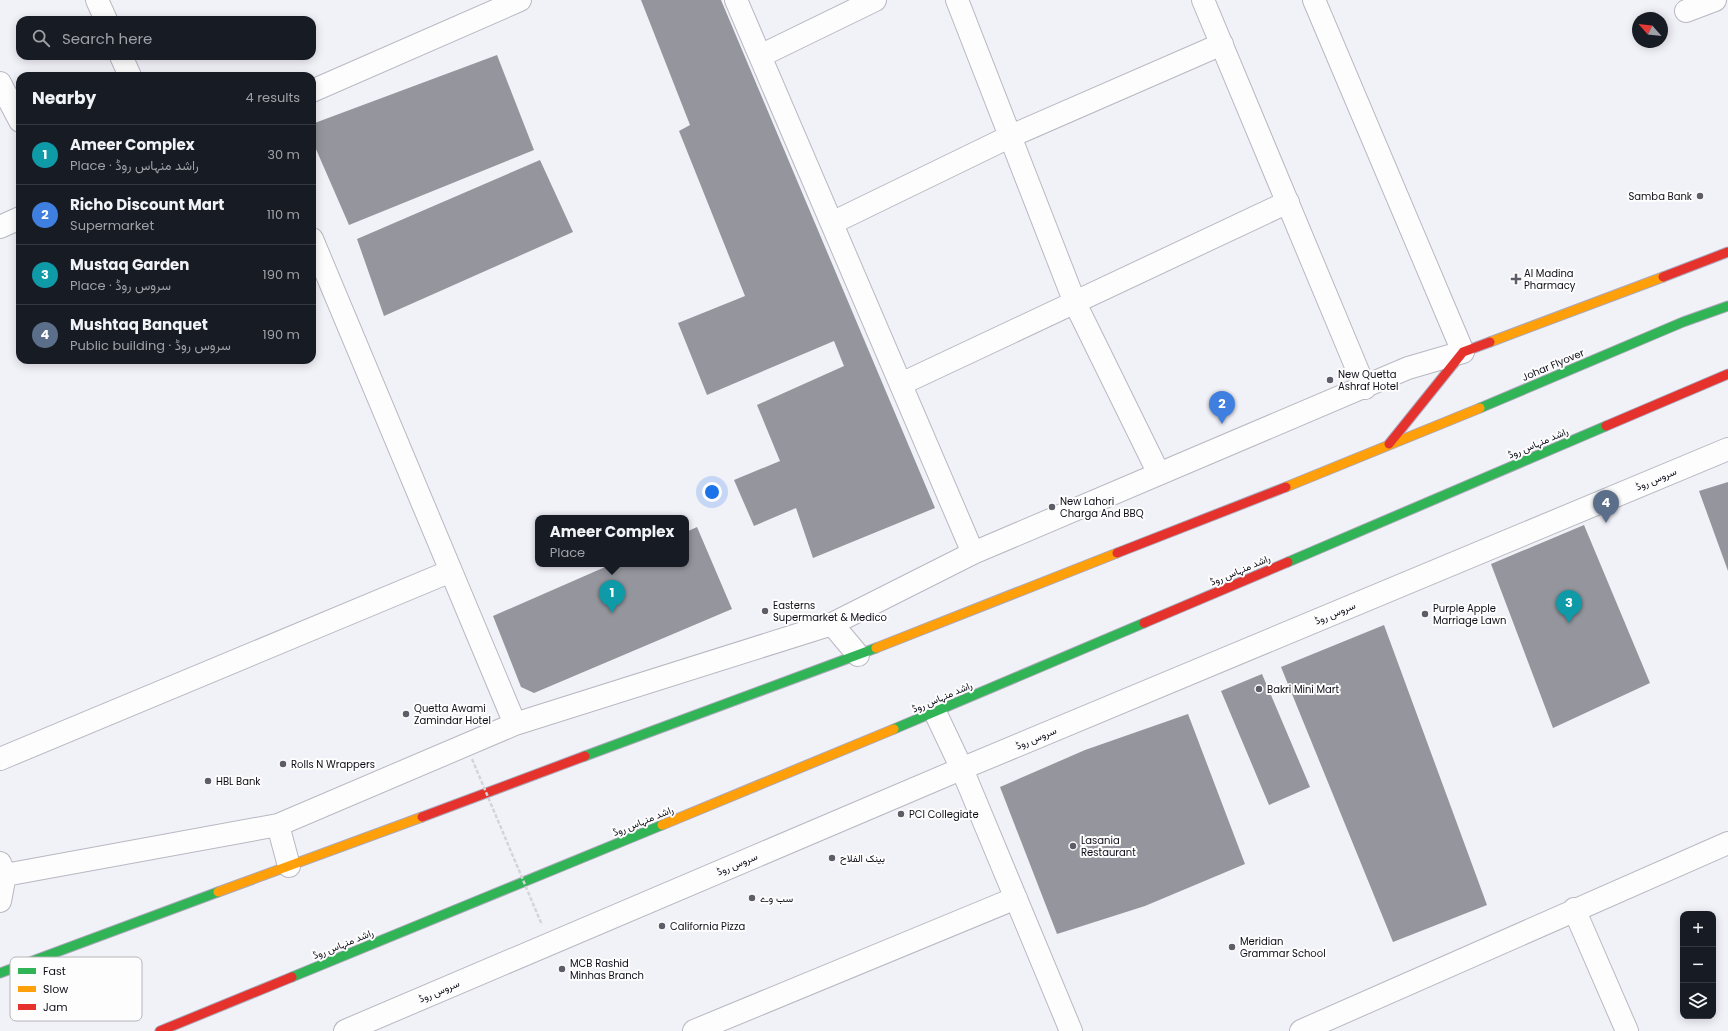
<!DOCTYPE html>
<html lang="en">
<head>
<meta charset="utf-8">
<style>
  body { margin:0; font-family:Poppins,Vazirmatn,sans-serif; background:#242831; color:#f1f3f6 }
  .controls { position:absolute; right:12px; bottom:12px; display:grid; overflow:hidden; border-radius:8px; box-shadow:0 2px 10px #0003 }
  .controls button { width:36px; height:36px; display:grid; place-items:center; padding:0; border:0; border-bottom:1px solid #363941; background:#171b24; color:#f1f3f6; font:20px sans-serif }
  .compass { position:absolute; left:1632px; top:12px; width:36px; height:36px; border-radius:50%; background:#171b24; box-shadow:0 2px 10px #0003; rotate:297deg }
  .you { position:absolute; left:712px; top:492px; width:14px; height:14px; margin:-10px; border:3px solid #fff; border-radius:50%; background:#1a73e8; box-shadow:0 0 0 6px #1a73e833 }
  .badge { display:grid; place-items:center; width:26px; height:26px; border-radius:50%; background:#1a73e8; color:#fff; font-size:13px; font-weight:700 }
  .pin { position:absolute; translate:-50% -33px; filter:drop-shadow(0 1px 2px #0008) }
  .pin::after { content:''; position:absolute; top:21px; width:14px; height:12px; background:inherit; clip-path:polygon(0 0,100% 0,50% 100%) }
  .popup { position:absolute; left:535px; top:515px; width:154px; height:52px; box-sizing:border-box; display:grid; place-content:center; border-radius:8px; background:#171b24; filter:drop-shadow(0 1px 3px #0005); font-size:13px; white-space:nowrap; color:#9ea1a6 }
  .popup b { font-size:15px; color:#f1f3f6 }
  .popup::after { content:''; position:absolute; left:50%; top:100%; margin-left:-8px; border:8px solid transparent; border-top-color:#171b24 }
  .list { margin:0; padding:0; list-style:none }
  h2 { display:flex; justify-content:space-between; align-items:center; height:52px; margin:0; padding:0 16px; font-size:17px }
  h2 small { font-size:13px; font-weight:400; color:#9ea1a6 }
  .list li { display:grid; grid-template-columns:26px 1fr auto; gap:12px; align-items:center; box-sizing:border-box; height:60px; padding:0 16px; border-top:1px solid #363941 }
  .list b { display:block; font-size:15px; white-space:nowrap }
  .list p { margin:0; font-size:13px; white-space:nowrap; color:#9ea1a6 }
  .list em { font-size:13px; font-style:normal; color:#9ea1a6 }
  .icon { flex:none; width:22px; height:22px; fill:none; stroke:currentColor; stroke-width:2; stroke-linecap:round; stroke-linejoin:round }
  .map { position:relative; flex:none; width:1728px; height:1031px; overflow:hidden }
  .search { position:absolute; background:#171b24; box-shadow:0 2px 10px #0003; left:16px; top:16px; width:300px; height:44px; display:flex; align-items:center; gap:10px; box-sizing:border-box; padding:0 14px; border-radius:12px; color:#9ea1a6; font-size:15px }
  .panel { position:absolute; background:#171b24; box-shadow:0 2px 10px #0003; left:16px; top:72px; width:300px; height:292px; border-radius:12px }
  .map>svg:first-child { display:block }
  .building { fill:#95959d }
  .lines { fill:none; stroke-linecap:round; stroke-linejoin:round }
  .street-casing { stroke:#b9b8c2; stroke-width:24 }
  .fast-casing { stroke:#aaa8ba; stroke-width:11 }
  .slow-casing { stroke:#aaa8ba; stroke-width:11 }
  .jam-casing { stroke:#aaa8ba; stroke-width:11 }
  .street { stroke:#fdfdfe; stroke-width:22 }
  .fast { stroke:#30b455; stroke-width:9 }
  .slow { stroke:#ff9f0a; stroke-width:9 }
  .jam { stroke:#e5322d; stroke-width:9 }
  .path-bridge { stroke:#d5d5d8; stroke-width:2.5; stroke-dasharray:4 2; stroke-linecap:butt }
  .poi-dot { fill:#5e5d67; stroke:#fdfdfd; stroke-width:1.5 }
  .labels { text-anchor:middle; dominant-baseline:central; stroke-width:4; stroke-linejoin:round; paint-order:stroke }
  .poi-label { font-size:10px; fill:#0f0e19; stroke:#fdfdfd; text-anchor:start }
  .street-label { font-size:10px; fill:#0f0e19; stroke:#fdfdfd }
  .key { fill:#fdfdfd; stroke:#b6b5b9; stroke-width:1 }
  .key-label { font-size:11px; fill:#0f0e19 }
</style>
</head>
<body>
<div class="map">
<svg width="1728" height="1031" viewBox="0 0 1728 1031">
  <rect width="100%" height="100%" fill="#f1f1f8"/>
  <path class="building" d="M641,0H721L935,508L813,558L796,508L754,526L734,480L780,461L757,405L844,366L834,341L707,395L678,323L745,296L679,131L690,125Z
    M497,55L534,150L349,225L312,140V124Z
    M540,160L573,232L384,316L357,239Z
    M1728,482V571L1699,491Z
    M1584,525L1650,683L1553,728L1491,564Z
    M697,527L732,609L534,693L521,687L493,616L612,564H686V532Z
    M1384,625L1487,905L1393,942L1281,667Z
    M1262,674L1310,787L1269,805L1221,691Z
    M1188,714L1245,864L1145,906L1057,934L1000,787L1085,750Z"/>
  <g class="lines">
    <g class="street-casing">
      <path id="street" d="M97,0L106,20
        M736,0L973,553
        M957,0L1075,303L1159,474
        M1203,0L1365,388
        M1686,11L1715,0
        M121,56L130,76
        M760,56L875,0
        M0,83L20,121
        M312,91L520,0
        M832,223L1011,136L1222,44
        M0,227L20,218
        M312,239L515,724
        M901,384L1288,202
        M832,624L858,655
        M935,712L962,769L1071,1031
        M0,759L451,571
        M278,825L289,866
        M0,863L5,875L0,901
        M5,875L278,825L515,724L832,624L973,553L1408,368L1463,352L1314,0
        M1574,909L1627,1031
        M345,1031L968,766L1728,449
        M694,1031L1016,898
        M1301,1031L1728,843"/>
    </g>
    <g class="fast-casing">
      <path id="fast" d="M1480,408L1683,322L1728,306
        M1288,562L1606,426
        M894,729L1144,623
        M585,756L876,648
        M0,973L218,892
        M292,977L662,825"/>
    </g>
    <g class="slow-casing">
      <path id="slow" d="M1490,342L1663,277
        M1286,487L1480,408
        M876,648L1117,553
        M662,825L894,729
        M218,892L422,817"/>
    </g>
    <g class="jam-casing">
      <path id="jam" d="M1663,277L1728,252
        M1606,426L1728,374
        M1389,444L1463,352L1490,342
        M1117,553L1286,487
        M1144,623L1288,562
        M422,817L585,756
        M160,1031L292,977"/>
    </g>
    <use href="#street" class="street"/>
    <use href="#fast" class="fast"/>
    <use href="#slow" class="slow"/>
    <use href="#jam" class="jam"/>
    <path class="path-bridge" d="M472,759L542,925"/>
  </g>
  <g class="poi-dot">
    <circle cx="1700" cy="196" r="4"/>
    <path d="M1514 273h4v4h4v4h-4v4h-4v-4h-4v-4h4z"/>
    <circle cx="1330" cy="380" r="4"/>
    <circle cx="1052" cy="507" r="4"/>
    <circle cx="765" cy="611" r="4"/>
    <circle cx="1425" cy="614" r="4"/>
    <circle cx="1259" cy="689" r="4"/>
    <circle cx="406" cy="714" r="4"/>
    <circle cx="283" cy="764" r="4"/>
    <circle cx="208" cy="781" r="4"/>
    <circle cx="901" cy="814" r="4"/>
    <circle cx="1073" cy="846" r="4"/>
    <circle cx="832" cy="858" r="4"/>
    <circle cx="752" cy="898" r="4"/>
    <circle cx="662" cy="926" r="4"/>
    <circle cx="1232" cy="947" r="4"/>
    <circle cx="562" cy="969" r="4"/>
  </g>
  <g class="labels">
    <g class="poi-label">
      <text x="1692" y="196" text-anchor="end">Samba Bank</text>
      <text x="1524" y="273">Al Madina<tspan x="1524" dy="12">Pharmacy</tspan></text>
      <text x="1338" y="374">New Quetta<tspan x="1338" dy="12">Ashraf Hotel</tspan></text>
      <text x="1060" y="501">New Lahori<tspan x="1060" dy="12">Charga And BBQ</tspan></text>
      <text x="773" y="605">Easterns<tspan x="773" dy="12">Supermarket &amp; Medico</tspan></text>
      <text x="1433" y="608">Purple Apple<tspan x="1433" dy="12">Marriage Lawn</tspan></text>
      <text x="1267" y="689">Bakri Mini Mart</text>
      <text x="414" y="708">Quetta Awami<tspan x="414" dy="12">Zamindar Hotel</tspan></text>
      <text x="291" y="764">Rolls N Wrappers</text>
      <text x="216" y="781">HBL Bank</text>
      <text x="909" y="814">PCI Collegiate</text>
      <text x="1081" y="840">Lasania<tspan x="1081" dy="12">Restaurant</tspan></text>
      <text x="840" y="858">بینک الفلاح</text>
      <text x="760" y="898">سب وے</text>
      <text x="670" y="926">California Pizza</text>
      <text x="1240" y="941">Meridian<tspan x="1240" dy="12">Grammar School</tspan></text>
      <text x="570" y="963">MCB Rashid<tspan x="570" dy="12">Minhas Branch</tspan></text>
    </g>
    <g class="street-label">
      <text transform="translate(1553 365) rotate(-23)">Johar Flyover</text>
      <text transform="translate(1538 443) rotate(-23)">راشد منہاس روڈ</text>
      <text transform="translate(1656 479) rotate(-23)">سروس روڈ</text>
      <text transform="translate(1240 570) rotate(-23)">راشد منہاس روڈ</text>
      <text transform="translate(1335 613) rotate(-23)">سروس روڈ</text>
      <text transform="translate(942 697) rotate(-23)">راشد منہاس روڈ</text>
      <text transform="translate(1036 738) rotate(-23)">سروس روڈ</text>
      <text transform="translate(643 821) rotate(-22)">راشد منہاس روڈ</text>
      <text transform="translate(737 864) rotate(-23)">سروس روڈ</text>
      <text transform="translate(343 944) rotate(-22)">راشد منہاس روڈ</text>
      <text transform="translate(439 991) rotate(-23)">سروس روڈ</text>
    </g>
  </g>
  <rect x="10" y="957" width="132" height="64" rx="6" class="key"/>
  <rect x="18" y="968" width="18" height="6" fill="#30b455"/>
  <rect x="18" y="986" width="18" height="6" fill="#ff9f0a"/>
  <rect x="18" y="1004" width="18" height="6" fill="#e5322d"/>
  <g class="key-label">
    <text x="43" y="975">Fast</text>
    <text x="43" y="993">Slow</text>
    <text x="43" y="1011">Jam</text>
  </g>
</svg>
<div class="controls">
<button>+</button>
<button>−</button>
<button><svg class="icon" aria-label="layers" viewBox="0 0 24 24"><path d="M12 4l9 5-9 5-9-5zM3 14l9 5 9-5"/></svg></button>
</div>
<svg class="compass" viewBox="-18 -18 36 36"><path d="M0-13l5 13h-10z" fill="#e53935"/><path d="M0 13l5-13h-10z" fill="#9ea1a6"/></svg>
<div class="you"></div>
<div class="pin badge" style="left:612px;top:613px;background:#0f9aa8">1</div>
<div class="popup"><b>Ameer Complex</b>Place</div>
<div class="pin badge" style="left:1222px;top:424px;background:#3f7fe0">2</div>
<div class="pin badge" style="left:1569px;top:623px;background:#0f9aa8">3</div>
<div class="pin badge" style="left:1606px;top:523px;background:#5c6f8a">4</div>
<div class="search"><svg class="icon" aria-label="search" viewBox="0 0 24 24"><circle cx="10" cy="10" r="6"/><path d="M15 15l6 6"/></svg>Search here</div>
<section class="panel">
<h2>Nearby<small>4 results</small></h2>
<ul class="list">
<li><span class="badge" style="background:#0f9aa8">1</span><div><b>Ameer Complex</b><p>Place · راشد منہاس روڈ</p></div><em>30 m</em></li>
<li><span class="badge" style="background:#3f7fe0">2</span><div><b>Richo Discount Mart</b><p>Supermarket</p></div><em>110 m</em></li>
<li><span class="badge" style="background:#0f9aa8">3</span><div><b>Mustaq Garden</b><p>Place · سروس روڈ</p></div><em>190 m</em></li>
<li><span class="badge" style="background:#5c6f8a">4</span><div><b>Mushtaq Banquet</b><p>Public building · سروس روڈ</p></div><em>190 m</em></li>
</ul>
</section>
</div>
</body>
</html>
